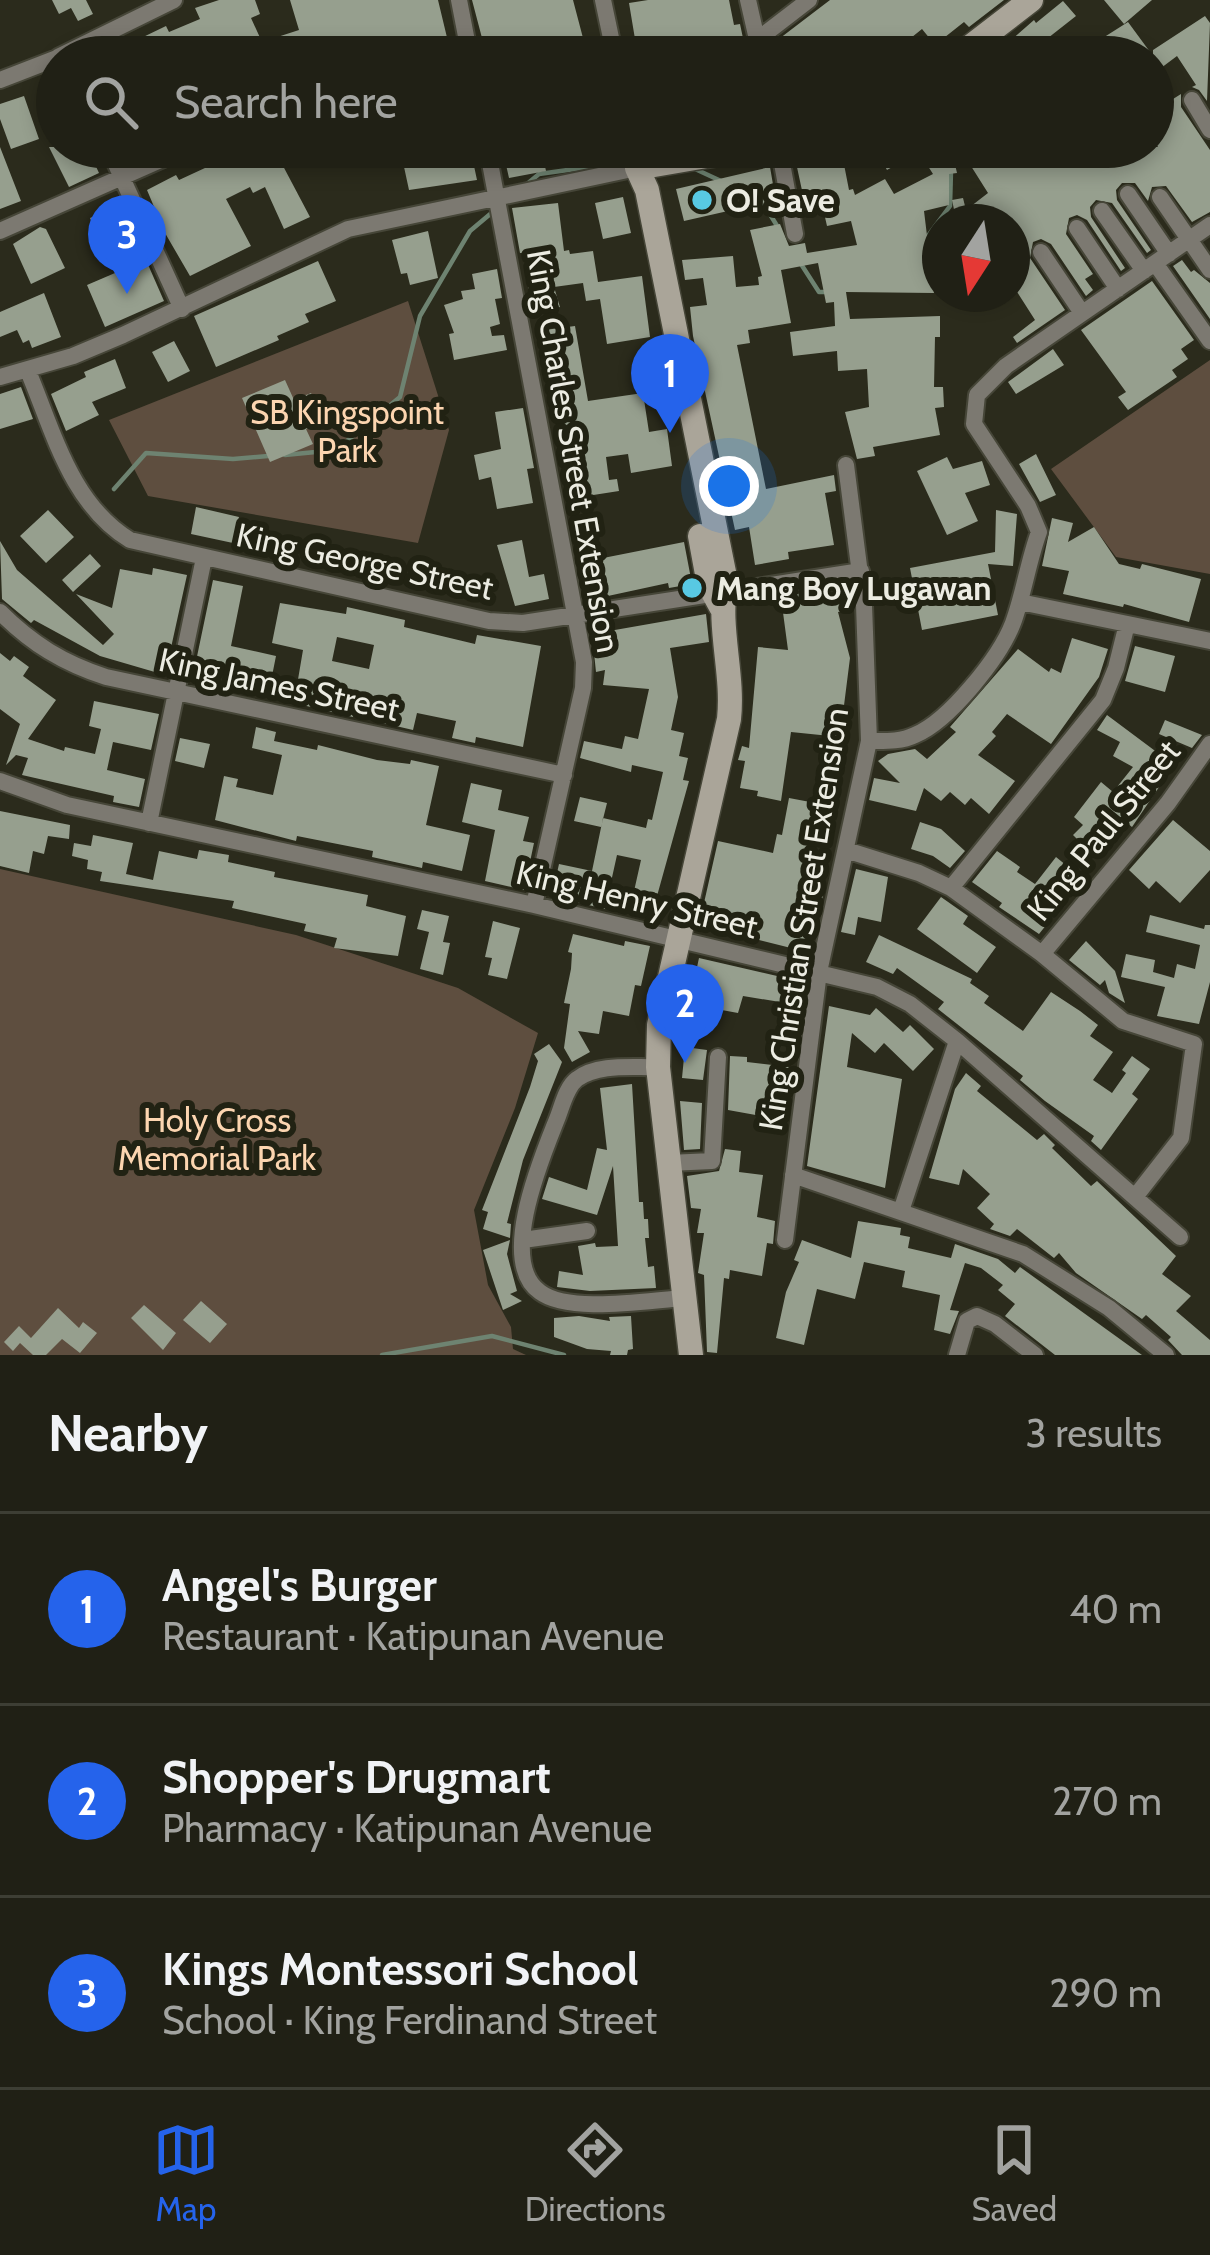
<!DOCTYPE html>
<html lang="en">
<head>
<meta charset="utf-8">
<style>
  body { margin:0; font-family:Cabin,sans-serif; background:#28281e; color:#f1f3f6 }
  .compass { position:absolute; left:922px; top:204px; width:108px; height:108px; border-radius:50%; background:#202015; box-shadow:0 6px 18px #0003; rotate:192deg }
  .you { position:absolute; left:729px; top:486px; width:42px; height:42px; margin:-30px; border:9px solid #fff; border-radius:50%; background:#1a73e8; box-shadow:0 0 0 18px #1a73e833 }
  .badge { display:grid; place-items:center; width:78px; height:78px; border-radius:50%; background:#2563eb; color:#fff; font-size:39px; font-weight:700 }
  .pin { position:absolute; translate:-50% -99px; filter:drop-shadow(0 3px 6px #0008) }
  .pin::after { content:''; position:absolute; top:63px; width:42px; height:36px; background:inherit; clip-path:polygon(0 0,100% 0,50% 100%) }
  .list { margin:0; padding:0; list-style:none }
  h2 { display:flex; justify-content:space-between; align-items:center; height:156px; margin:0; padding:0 48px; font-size:51px }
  h2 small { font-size:39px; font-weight:400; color:#a2a3a0 }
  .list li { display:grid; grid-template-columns:78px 1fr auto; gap:36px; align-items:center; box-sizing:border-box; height:192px; padding:0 48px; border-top:3px solid #3d3e34 }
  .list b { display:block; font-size:45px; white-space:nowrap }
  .list p { margin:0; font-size:39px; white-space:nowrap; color:#a2a3a0 }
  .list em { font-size:39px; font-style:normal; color:#a2a3a0 }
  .icon { flex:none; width:66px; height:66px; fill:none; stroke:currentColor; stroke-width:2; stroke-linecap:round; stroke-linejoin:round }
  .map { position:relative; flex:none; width:1210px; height:1355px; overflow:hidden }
  .search { position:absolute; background:#202015; box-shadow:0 6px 18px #0003; left:36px; right:36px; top:36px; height:132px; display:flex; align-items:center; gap:30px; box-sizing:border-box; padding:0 42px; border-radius:66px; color:#a2a3a0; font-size:45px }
  .sheet { height:732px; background:#202015 }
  nav { display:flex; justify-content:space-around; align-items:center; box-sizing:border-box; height:168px; border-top:3px solid #3d3e34; background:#202015; font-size:33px; color:#a2a3a0 }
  nav a { display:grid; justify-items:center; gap:6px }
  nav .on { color:#2563eb }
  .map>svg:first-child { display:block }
  .green { fill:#5e4e3f }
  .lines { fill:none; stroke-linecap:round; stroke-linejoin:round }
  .stream { stroke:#6e8371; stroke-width:4.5 }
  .building { fill:#969f8e; fill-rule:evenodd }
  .street-casing { stroke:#464638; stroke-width:20 }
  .secondary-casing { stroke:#464638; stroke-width:27 }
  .street { stroke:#7c7971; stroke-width:16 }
  .secondary { stroke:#aaa599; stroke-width:24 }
  .poi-dot { fill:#58c9e3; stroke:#212213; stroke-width:4.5 }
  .labels { text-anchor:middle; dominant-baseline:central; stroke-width:12; stroke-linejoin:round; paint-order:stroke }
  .poi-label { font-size:33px; font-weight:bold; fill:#ecece2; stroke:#212213; text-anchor:start }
  .park-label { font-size:33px; fill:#fcd5b0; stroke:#212213 }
  .street-label { font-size:33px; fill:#ecece2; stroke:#212213 }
</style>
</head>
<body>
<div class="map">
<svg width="1210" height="1355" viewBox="0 0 1210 1355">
  <rect width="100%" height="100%" fill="#2b2b1c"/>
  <path class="green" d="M408,301L449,430L418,543L148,496L109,420Z
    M1210,360V574L1116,557L1051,469Z
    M0,869L296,935L458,988L538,1033L515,1108L474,1210L488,1285L511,1327L513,1349L526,1355H0Z"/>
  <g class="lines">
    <path class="stream" d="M1126,57L1129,50
      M952,160V155L971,153L975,147
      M693,168L721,181
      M527,184L539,174L625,162
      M763,203L779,229
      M924,241L950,206L951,171
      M801,264L819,292H828
      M285,455L336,450L400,397L420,316L470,231L495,210
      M114,489L146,453L233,459L268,456
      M382,1355L492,1336L564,1355"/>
  </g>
  <path class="building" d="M52,0H86L93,14L78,21L71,8L59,14Z
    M219,0H255L260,14L251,18L262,42L299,30L290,0H438L450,50L419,57H147L139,39L166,26L169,32L200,19L195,8Z
    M472,0H573L588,57H529L528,52L487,57Z
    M648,0H729L734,25L740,24L747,57H638L629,3Z
    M830,0H1004L969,27L964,22L935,45L922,29L896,50L901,57H858L851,47L838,57H773L771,45Z
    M1104,0H1152L1124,24Z
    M1063,1L1076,16L1048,38L1056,48L1045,57H992L1034,20L1036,23Z
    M1205,16L1210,23L1207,101L1199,90L1192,87L1196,85L1177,56L1153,74V57H1138L1130,47L1125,57H1094L1098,41L1128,22L1153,56V50Z
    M1153,86L1165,104L1181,94V107L1210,150V212L1192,222L1166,186L1152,187L1148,201L1135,183H1122L1116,190L1117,200L1151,250L1147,253L1112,203L1096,200L1090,207L1091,217L1125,268L1121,271L1087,220L1077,215L1069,218L1066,234L1093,274L1085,279L1093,290L1086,296L1051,244L1041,239L1033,242L1030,258L1065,310L1017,343L1013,337L1035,320L1012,284V222H952L956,219L952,200L963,198L966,210L988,193L959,147H1038L1072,162V147H1158L1153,139Z
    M24,96L39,139L11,149L0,119V104Z
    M0,147L21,201L0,209Z
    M49,147H87L99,173L69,187Z
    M229,147H273L310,217L284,229L265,187L253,193L250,187L226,199L251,246L190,276L165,233L147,190L176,175L179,180L233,155Z
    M434,147H470L477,180L409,190L401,153Z
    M502,147H541L546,171L509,178Z
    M582,147H618L620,159L586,166Z
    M896,147H951L957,173L949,174V205L924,211L934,293L846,292L850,319L940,316V337H935L934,387H943L944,407L935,408L940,435L873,447L875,456L857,459L845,412L869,407L867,369L838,371L837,351L793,356L790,332L835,326L834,302L826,303L818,263L781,270L791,323L748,330L750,343L737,345L766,489L834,475L836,491L825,493L834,545L788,552L789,559L755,565L749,527L735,530L693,336L690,307L707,305L703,278L685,280L682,260L733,256L736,287L759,285L758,277L762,276L750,230L780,224L789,246L805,243L807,253L857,245L851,221L827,226L819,191L803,195L795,158L841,149L849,190L853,189L855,195L885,179L894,194L933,174L919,152L887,170L879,156Z
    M770,167L776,202L746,208L743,192L727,194L728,211L684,221L676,189Z
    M623,197L631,233L603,239L595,203Z
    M558,203L564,251L569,250L570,254L593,251L598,282L642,276L650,337L607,344L600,299L586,301L583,283L554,287L560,307L544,311L538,289L529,290L524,253H520L512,208Z
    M120,206L136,238L131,241L140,263L146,260L164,301L105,327L87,285L115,273L90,218Z
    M40,227L46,229L65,268L31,284L13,244Z
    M428,231L438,278L410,285L407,273L401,274L392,240Z
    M1182,260L1191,272L1194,270L1210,283V319L1173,266Z
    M318,261L336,301L305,314L309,322L277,336L279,340L216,367L194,316Z
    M497,269L502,298L495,299L500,324L490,327L492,336L504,335L507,350L454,360L449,334L454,333L444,305L463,299L461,291L475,289L472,274Z
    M1152,281L1194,340L1181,349L1188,359L1172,370L1177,377L1128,410L1118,397L1126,392L1081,330Z
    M44,293L61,337L32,348L29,340L23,343L17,330L0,337V312Z
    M575,326L588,401L643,393L649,432L667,429L672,466L631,473L628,454L606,457L609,480L617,479L619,491L574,498L565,466L573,465L569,440L565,441L559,404L550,405L537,331Z
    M174,341L190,371L168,382L152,352Z
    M1053,349L1064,365L1016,394L1008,382Z
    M115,359L126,388L92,402L99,415L66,431L51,394L86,377L84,372Z
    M285,380L294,400L311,393L324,422L306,429L313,444L270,462L242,398Z
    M21,387L33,419L0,429V394Z
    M523,408L534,468L527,469L533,503L497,509L491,477L479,480L474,455L501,449L495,412Z
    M1036,454L1056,495L1040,502L1019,464Z
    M947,457L953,469L982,461L990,485L965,493L978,521L947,535L917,471Z
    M196,507L239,517L233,543L191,534Z
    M48,510L74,537L46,563L20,536Z
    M996,510L1017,514L1013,566L988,564L998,615L922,630L910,568L995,552Z
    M1052,518L1073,523L1068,542L1094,527L1119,564L1140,569L1142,564L1201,579L1189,622L1124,604L1123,607L1063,594L1069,571L1042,566Z
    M522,540L529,577L544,574L549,599L515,606L497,545Z
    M0,541L17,570L103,645L114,634L76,594L112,608L120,569L152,575L153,568L187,575L165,675L100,656L34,620L31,623L2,599Z
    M684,542L692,584L669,588L668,583L594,599L588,561Z
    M90,554L101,566L73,592L62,580Z
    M213,580L243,586L231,646L276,656L268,696L227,687L230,674L195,666Z
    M811,592L812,601L846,596L848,610L838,612L850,658L840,737L791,732L781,801L757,796L758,791L740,788L745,761L738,760L742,746L749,748L758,647L788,650L782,605L798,603L797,594Z
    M280,603L346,614L347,607L405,620L404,627L475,644L477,635L541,646L523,747L476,737L475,743L452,738L456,721L417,713L413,730L383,723L388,703L357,697L353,717L294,703L303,650L272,643ZM337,637L374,645L369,669L332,661Z
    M706,614L709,642L670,648L678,697L671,730L684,733L679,756L688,758L683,780L689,781L652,914L630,909L641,860L617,855L605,909L552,896L559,864L592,871L603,818L646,828L648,819L652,820L663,772L632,765L631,772L580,758L584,741L622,749L625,736L638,739L649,689L603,685L605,670L596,672L592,634Z
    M1072,638L1108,649L1099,677L1051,744L1007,714L992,732L996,736L978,755L1015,781L989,814L971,798L965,805L950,792L941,801L924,788L916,811L869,800L874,778L900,783L878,761L888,754L915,749L927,759L956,732L950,727L1018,649L1049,672L1051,668L1061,673Z
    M1135,646L1175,656L1165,692L1125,681Z
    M0,653L10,661L14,656L29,667L23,676L56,700L28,739L64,751L65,747L95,754L101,729L89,726L94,701L159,714L151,750L113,742L107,770L145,779L139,807L113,802L114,796L22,775L28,758L16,755L6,765L20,724L0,709Z
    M1107,715L1174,765L1132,827L1126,822L1106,845L1103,843L1092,854L1073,835L1083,825L1074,817L1101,782L1113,792L1133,767L1113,756L1120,742L1097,730Z
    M1165,720L1202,735L1192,748L1159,734Z
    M256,727L276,732L274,741L317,750L318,745L377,760L410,764L411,760L439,766L426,825L470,835L462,871L423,862L422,868L372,857L373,851L297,836L296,841L215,820L224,776L238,779L236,787L273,795L282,755L252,748Z
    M180,738L210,744L204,768L175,761Z
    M471,783L502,790L498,810L529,817L523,841L534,843L524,890L485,881L495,830L462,822Z
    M580,797L607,803L601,827L574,821Z
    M789,798L826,805L824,814L830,815L827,828L820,827L815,853L825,855L819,884L825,885L822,900L815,899L803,951L699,925L718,841L773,853L777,834L782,835Z
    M0,811L70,825L69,839L48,836L44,854L33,851L29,873L0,866Z
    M1173,820L1210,851V870L1180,903L1156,881L1149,889L1129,870Z
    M920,822L941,829L965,851L950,868L933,856L911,849Z
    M93,835L133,843L126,874L153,880L159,851L197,859L199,850L229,855L228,862L275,872L274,877L368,895L366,906L406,916L398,956L334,948L337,938L304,931L306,924L232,908L234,901L100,881L102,872L87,869L88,860L72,856L74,843L91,846Z
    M997,851L1020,867L1017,872L1035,884L1056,857L1083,879L1039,934L999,907L1002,903L972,882Z
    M856,869L888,877L881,922L858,917L855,935L841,932Z
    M941,897L968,916L963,924L996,947L977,973L917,929Z
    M422,910L449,916L443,942L450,943L443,975L420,969L429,932L417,929Z
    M1150,915L1204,929L1205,925H1210V982L1199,1024L1157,1016L1165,987L1121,977L1126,954L1155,960L1153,972L1174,978L1177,964L1195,969L1200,945L1146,932Z
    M493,921L520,928L507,979L488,975L492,958L485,957Z
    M573,934L624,946L625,941L650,946L641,986L635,985L629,1016L603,1011L599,1034L578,1031L590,1052L572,1062L564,1048L570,1004L564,1003L571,969L572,953L568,952Z
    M879,935L972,979L970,983L989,996L984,1003L1023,1031L1051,992L1080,1011L1098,1025L1090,1036L1113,1052L1093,1080L1112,1093L1126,1073L1122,1070L1132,1056L1150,1069L1132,1094L1138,1099L1101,1150L1091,1141L1094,1136L1045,1101L1020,1080L1023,1076L938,1009L944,1002L897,968L893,974L866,962Z
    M1086,941L1115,971L1125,1003L1109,993L1105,980L1100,985L1069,960Z
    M699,958L790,979L786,1003L743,996L738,1013L689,1004Z
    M829,1006L870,1015L876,1008L903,1032L910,1025L934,1049L913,1071L884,1043L875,1053L852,1033L847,1067L902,1079L885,1188L807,1166Z
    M549,1044L562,1062L523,1160L507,1223L511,1224L510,1238L483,1229L488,1212L482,1210L530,1087L538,1061L534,1054Z
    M685,1047L707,1050L703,1080L682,1078Z
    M730,1056L747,1057V1062L789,1067L784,1120L728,1110Z
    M966,1073L981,1086L977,1091L1037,1140L1044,1134L1055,1145L1052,1148L1091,1186L1097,1181L1176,1256L1162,1274L1191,1296L1176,1311L1210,1340V1355H1182L1168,1340L1171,1337L1146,1315L1142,1319L1076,1273L1059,1253L1054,1258L1017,1229L1010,1236L990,1229L994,1224L977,1208L990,1194L963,1169L959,1185L929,1178L955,1089Z
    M632,1084L639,1202H643L644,1219H648L649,1238H645L648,1267L654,1266L656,1288L590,1291L557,1287L559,1271L583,1275L578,1246L595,1243L596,1247L618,1246L613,1166L597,1215L542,1199L549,1177L587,1190L597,1148L607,1150L600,1088Z
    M680,1101L702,1103L700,1149L684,1150Z
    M725,1149L741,1151L739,1172L763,1175L757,1217L775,1221L773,1244L767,1243L762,1276L730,1270L729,1279L724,1278L717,1353L707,1352L704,1275L698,1273L704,1233H697L701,1209L691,1208L687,1176L719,1171Z
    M858,1221L901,1228L900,1235L910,1237L908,1248L951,1258L955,1244L998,1259L1015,1273L1020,1267L1142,1355H1055L1005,1316L1015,1304L998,1290L1003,1285L981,1268L965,1263L950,1310L959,1311L950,1334L934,1330L940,1295L902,1287L905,1271L864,1262L855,1299L817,1289L804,1345L776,1338L786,1292L799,1262L794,1260L802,1240L851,1258Z
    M510,1240L507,1254L517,1291L510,1294L522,1301L503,1310L483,1250Z
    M201,1301L227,1324L210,1343L183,1320Z
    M144,1305L176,1333L163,1350L131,1318Z
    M58,1308L79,1328L83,1322L97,1333L80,1353L62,1339L46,1355H33L20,1343L13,1351L4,1342L19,1326L31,1338Z
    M579,1316L610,1321L609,1317L631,1316L633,1349L628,1350L627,1355H610L611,1351L587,1349L554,1337V1318Z"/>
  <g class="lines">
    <g class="street-casing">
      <path id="street" d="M459,0L470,57
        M603,0L615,57
        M748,0L761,57
        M757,40L809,0
        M58,57L174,0
        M0,80L57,58
        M1192,100L1210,130
        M108,147L182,309
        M487,147L584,662L583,688L534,905
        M779,147L795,234
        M1128,194L1169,254
        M1160,197L1210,270
        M1102,211L1144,271
        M1077,228L1118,289
        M0,231L190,147
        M1041,252L1082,313
        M1155,263L1210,341
        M28,371C54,433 71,504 130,540L489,621L523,623L861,571
        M0,377L73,356L123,335L348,229L637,168L633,147
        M1020,602L1210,641
        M0,612C32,644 63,663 106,677L564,775
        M869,741C884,741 901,742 915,735C949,721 1000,657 1013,623C1024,593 1028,562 1039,532L1028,506L974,424L977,395L1006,366L1210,225
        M0,781L67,805L534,905L877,987L910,1004L957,1041L1180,1237
        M149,823L204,558
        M846,850L919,873L951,888L1042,954L1123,1021L1194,1044L1181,1138L1135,1197
        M951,888L1103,700L1116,668L1127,624
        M1042,954L1168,803L1210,744
        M658,1067C634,1068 598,1063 577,1079C566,1087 562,1107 557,1119C542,1157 497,1262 540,1292C569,1314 649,1300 685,1298
        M669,1163L712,1161L718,1057
        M793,1175L1023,1254L1109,1308L1166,1355
        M901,1211L957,1041
        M523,1240L587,1231
        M785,1240L819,972L869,741L864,605L846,465
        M957,1355L967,1321L977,1316L995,1324L1035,1355"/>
    </g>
    <g class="secondary-casing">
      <path id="secondary" d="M957,57L1031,0
        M637,168L647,190L726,582C717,627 734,673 729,719L659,1025L658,1067L691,1355
        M637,168L759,147
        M700,536L709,585L721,607"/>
    </g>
    <use href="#street" class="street"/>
    <use href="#secondary" class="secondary"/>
  </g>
  <g class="poi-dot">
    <circle cx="702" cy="200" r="12"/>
    <circle cx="692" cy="588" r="12"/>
  </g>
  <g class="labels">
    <g class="poi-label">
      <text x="726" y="200">O! Save</text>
      <text x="716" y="588">Mang Boy Lugawan</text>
    </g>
    <g class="park-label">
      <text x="347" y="412">SB Kingspoint<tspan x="347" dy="38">Park</tspan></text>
      <text x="217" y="1120">Holy Cross<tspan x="217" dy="38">Memorial Park</tspan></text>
    </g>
    <g class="street-label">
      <text transform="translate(574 451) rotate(80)">King Charles Street Extension</text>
      <text transform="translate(365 561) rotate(12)">King George Street</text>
      <text transform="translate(279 684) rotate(12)">King James Street</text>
      <text transform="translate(1103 830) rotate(-51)">King Paul Street</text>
      <text transform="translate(637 899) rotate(13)">King Henry Street</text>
      <text transform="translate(803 919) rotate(-81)">King Christian Street Extension</text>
    </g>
  </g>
</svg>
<svg class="compass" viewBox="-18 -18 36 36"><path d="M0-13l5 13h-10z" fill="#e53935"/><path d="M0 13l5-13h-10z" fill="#a2a3a0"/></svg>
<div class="you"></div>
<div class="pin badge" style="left:670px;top:433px">1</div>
<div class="pin badge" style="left:685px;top:1063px">2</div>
<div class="pin badge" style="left:127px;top:294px">3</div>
<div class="search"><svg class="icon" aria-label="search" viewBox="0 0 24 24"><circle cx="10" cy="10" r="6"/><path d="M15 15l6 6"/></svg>Search here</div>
</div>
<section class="sheet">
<h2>Nearby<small>3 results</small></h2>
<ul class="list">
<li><span class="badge">1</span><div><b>Angel's Burger</b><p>Restaurant · Katipunan Avenue</p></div><em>40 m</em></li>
<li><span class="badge">2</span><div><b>Shopper's Drugmart</b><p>Pharmacy · Katipunan Avenue</p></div><em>270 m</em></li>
<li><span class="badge">3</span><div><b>Kings Montessori School</b><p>School · King Ferdinand Street</p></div><em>290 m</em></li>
</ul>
</section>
<nav>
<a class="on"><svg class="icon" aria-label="map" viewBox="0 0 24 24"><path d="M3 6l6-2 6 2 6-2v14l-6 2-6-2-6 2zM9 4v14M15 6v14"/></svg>Map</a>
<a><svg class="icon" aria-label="directions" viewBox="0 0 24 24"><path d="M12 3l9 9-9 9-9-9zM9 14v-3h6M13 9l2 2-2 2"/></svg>Directions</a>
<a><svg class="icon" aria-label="saved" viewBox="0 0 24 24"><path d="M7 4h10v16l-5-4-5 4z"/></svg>Saved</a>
</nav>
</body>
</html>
